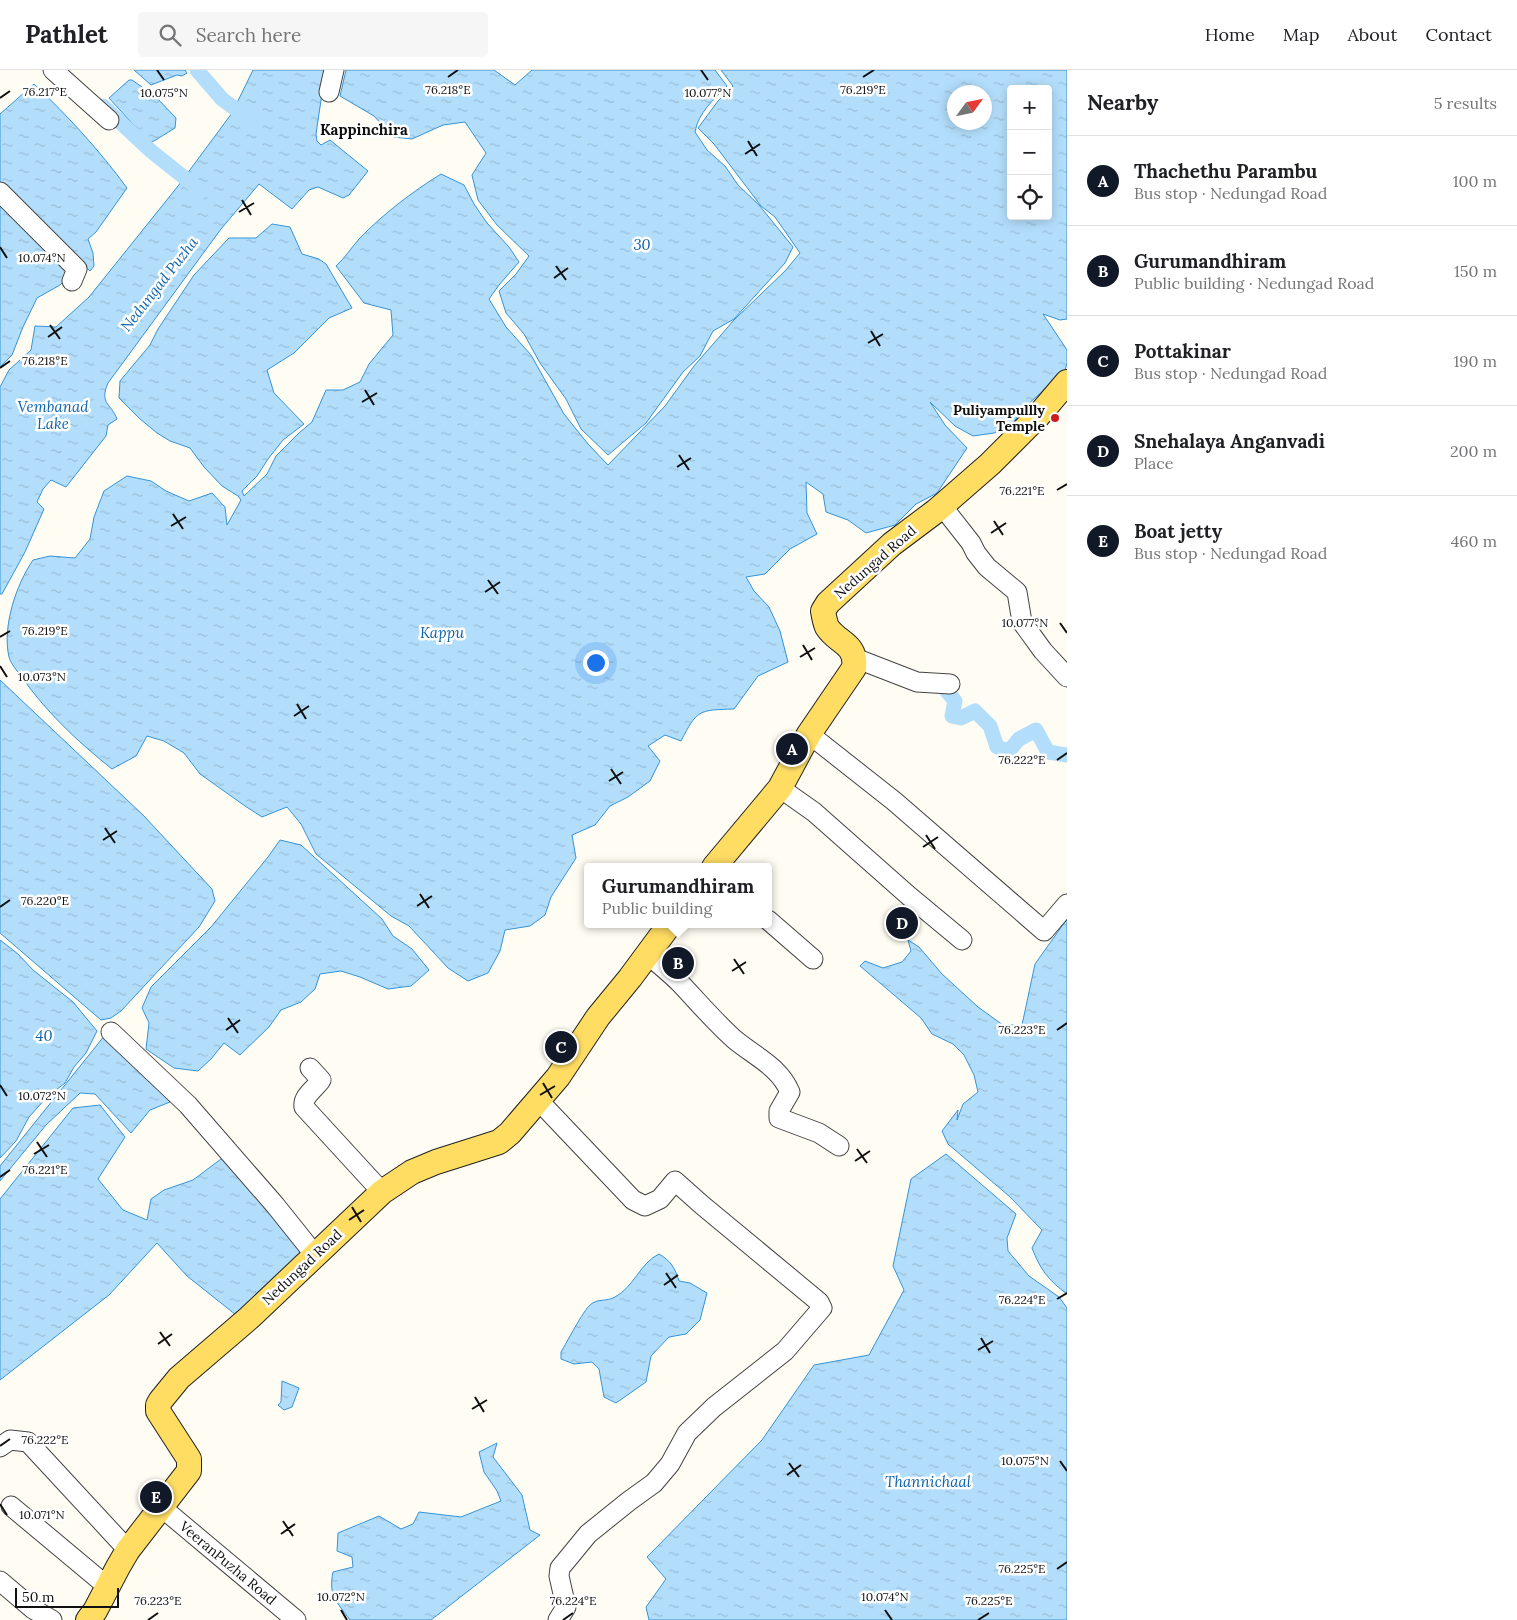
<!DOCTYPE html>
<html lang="en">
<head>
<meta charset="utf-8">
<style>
  body { margin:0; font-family:Lora,serif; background:#f6f6f6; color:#202124 }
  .controls { position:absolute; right:15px; top:15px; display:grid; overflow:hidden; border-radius:5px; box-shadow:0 2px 12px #0003 }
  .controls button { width:45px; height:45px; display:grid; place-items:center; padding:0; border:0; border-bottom:1px solid #e0e0e0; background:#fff; color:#202124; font:25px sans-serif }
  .compass { position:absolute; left:947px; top:15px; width:45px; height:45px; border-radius:50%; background:#fff; box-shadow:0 2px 12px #0003; rotate:57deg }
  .scale { position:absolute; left:15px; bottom:12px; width:104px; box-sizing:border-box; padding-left:5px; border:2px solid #101010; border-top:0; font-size:14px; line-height:18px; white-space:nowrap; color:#101010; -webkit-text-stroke:4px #fff; paint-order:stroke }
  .you { position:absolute; left:595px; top:592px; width:18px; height:18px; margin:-12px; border:4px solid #fff; border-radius:50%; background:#1a73e8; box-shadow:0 0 0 8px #1a73e833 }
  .badge { display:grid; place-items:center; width:32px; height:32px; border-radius:50%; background:#111827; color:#fff; font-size:16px; font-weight:700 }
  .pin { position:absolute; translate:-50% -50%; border:2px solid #fff; box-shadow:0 1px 5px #0006 }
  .popup { position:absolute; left:584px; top:793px; width:188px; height:65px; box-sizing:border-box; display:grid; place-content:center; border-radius:5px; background:#fff; filter:drop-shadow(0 1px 4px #0005); font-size:16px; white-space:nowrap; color:#757577 }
  .popup b { font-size:19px; color:#202124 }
  .popup::after { content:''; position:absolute; left:50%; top:100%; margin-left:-10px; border:10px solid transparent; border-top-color:#fff }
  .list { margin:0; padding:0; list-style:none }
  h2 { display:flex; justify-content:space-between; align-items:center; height:65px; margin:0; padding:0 20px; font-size:21px }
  h2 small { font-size:16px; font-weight:400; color:#757577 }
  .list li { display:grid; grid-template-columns:32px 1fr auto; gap:15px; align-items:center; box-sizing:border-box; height:90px; padding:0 20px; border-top:1px solid #e0e0e0 }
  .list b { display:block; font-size:19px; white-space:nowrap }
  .list p { margin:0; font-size:16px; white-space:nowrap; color:#757577 }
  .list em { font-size:16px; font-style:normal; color:#757577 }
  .icon { flex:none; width:28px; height:28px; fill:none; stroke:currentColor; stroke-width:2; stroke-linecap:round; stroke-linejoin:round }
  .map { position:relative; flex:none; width:1067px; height:1550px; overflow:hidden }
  header { display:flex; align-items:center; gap:30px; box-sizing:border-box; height:70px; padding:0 25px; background:#fff; border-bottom:1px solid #e0e0e0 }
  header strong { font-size:24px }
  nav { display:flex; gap:28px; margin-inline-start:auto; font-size:18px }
  .search { width:350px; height:45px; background:#f6f6f6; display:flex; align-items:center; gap:12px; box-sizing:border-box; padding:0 18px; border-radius:5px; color:#757577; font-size:19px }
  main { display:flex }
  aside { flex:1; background:#fff }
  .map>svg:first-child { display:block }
  .water { fill:url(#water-ripples); stroke:#3493d8; fill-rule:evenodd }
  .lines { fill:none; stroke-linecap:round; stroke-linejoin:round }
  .canal { stroke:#b3defb; stroke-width:15 }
  .minor-casing { stroke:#434343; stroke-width:21 }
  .major-casing { stroke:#212121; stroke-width:26 }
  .minor { stroke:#fff; stroke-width:19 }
  .major { stroke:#ffdd63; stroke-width:24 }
  .ticks { fill:none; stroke:#101010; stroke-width:2 }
  .poi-dot { fill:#cc1c20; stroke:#fff; stroke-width:2 }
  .labels { text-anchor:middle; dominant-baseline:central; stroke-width:5; stroke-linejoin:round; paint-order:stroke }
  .poi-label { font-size:14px; font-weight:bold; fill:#101010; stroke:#fff; text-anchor:end }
  .street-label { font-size:14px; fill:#101010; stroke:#fff }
  .neighbourhood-label { font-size:15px; font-weight:bold; fill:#101010; stroke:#fff }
  .water-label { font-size:15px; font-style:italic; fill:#0e64ad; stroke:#fff }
  .ticks-label { font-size:12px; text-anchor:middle; fill:#101010; stroke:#fff; stroke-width:5; stroke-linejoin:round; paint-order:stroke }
</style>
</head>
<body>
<header>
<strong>Pathlet</strong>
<div class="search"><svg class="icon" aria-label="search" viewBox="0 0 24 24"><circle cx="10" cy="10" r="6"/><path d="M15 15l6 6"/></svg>Search here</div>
<nav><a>Home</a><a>Map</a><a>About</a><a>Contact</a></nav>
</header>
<main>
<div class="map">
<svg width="1067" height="1550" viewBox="0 0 1067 1550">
  <defs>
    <pattern id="water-ripples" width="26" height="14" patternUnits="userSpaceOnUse" patternTransform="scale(1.25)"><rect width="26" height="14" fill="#b3defb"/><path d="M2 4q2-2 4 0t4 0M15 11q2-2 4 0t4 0" fill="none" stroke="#99bdd6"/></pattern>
  </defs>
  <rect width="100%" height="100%" fill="#fffdf3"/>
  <path class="water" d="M134,0H185L187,3L182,6L177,5L151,15Z
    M253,0H329L324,10L316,64L317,71L321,75L330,70L368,101L349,125L343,128L318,117L309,120L292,139L259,114L221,159L108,313C99,334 111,333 117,349L108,355L106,366L66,417L51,410L43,419L37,432L44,439L25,482L2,524H0V317L9,300L31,280L35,256L56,257L89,227L178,116L232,43Z
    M346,0H494L515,15L532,0H715L727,16C714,29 698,43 695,62L707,80L725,96L738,115L759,135L793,177L785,193L734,249L713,261L700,286L683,302L646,353L608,385L581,359L566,329L540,293L524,264L506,243L499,221L516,204L529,186L497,155L478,130L472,105L486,83L465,52L443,55L412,69L393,67L374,46L340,26Z
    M721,0H1067V249L1060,250L1043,244L1067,280V293L1065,301L1025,337L1012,354L994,363L973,366L955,356L930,332L945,355L967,378L937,423L916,434L895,455L866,463L848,450L826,442L823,424L806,412L807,443L817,464L790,479L765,504L746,507L754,521L769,537L780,561L788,592L758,606L734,639C698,640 697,640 681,671L665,665L648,676L660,691L650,711L628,727L610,736L595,755L572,765L576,788L551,827L545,845L530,856L505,860L500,881L488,903L468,911L448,898L409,856L391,846L316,784L301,754L287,737L262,747L245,736L200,704L184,683L164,671L147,666L136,686L112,699C78,672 46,642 21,606C17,601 11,594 9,587C2,557 16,515 33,490L50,486L75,488L90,469L94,447L104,421L127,406L151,411L166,421L189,431L212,423L225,437L227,455L241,430L238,426L222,416L204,397L190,378L170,371L157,363L140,349L119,328L120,311L150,275L158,259L194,205L229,168H256L272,154L290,157L302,184L319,189L326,194L352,238L329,248L294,283L267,300L274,323L304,354L283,370L268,389L257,406L242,421L244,426L267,404L276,386L299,363L312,352L326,320H343L360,312L369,294L393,265L391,240L364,233L336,196C345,188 351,178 359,169C383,144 412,122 441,104L464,115L474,134L487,153L509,177L519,192L499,215L489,229L506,257L531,285L564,344L588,374L608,395L665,336L694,296L734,250L785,201L800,183L775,147L761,136L714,74L698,58L718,31L733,16ZM1011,19H1048V146H1011ZM954,22H984V52H954Z
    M129,10H132L155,26L176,48L175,58L154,71L149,72L109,28Z
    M34,14C68,46 100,81 127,118L96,162L88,169L93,183L94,196L90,201L0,116V44Z
    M0,132L73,202L60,215L37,228L23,257L12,285L0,297Z
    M0,610L143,745L212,819L215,831L199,857L121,941L111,948L101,950L0,863Z
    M280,770L301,775L382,849L393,866L412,879L429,900L411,916L388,919L360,907L341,901L320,904L315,919L301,932L281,940L269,957L240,985L224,973L211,989L198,1001L174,998L146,979L149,953L142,938L151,917L211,857L268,787Z
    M1067,849V1224C1048,1210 1040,1199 1032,1178L1042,1160L1009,1126L948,1074L942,1061L958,1040L957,1050L963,1034L978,1022L974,1005L964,985L953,974L932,964L921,948L860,896L865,891L883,898L902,892L911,881L908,870L919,877L942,904L978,937L1003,955H1022L1035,894Z
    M0,870L18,884L33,900L73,932L97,961L86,983L74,997L65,1013L47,1027L29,1047L16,1071L0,1088Z
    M105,965L157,1012L170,1032L150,1040L131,1063L95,1024L80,1023L46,1055L0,1111V1096Z
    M100,1035L125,1067L98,1109L123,1140L147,1150L151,1129L164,1120L193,1110L225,1086L301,1182L252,1231L236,1245L187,1206L157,1173L109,1225L0,1310V1129L73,1038Z
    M946,1084L1016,1144L1007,1168L1008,1181L1029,1206L1059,1227L1067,1238V1550H649L646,1537L666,1509L647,1487L762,1370L814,1295L869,1285L904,1220L893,1196L911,1109Z
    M659,1184C671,1191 675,1198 679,1211L690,1213L707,1223L700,1250L686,1264L669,1267L651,1286L646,1312L616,1333L604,1327L599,1299L592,1292L574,1294L561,1289V1282C567,1272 583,1241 590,1235C597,1228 607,1232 615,1227C634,1217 640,1193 659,1184Z
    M282,1311L299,1318L292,1337L284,1340L278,1335L281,1332Z
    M497,1373L493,1387L522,1425L530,1460L540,1465L431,1550H350C337,1532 328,1526 333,1502L353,1497L352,1487L337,1481L338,1463L379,1446L401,1459L413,1454L419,1442L461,1447L501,1431L497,1421L484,1402L479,1382Z"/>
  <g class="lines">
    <path class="canal" d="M197,0L222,29L249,49
      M103,36L151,81L201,121
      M945,619L955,631L952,646L961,648L975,641L990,656L997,677L1009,681L1019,669L1036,660L1048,682L1067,685"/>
    <g class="minor-casing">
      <path id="minor" d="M53,0L109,50
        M329,22L334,0
        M0,122L77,199L72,211
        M942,436L971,473L976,483L987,497L1017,522L1022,552L1043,581L1067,607
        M855,588L917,612L950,614
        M809,664L894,731L1044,861L1067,834
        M780,718L814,742L909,826L962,870
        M768,850L813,889
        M648,885C659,894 670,903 680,913C698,932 715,952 734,969C754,986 779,996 790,1022L779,1041V1048L819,1063L839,1076
        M111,962L188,1035L275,1135L315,1185
        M310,998L321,1010C316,1018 302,1026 304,1037L382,1122
        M539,1031L633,1130L645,1136L660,1129L675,1111L702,1135L819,1232L822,1238L785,1281L714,1337L687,1363L670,1394L654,1413L629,1431L588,1464L570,1486L560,1498L559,1506L566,1537L558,1550
        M0,1377L10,1370L28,1372L128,1480
        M11,1436L108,1517
        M160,1436L296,1550
        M0,1511L33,1539L52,1550"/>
    </g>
    <g class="major-casing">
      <path id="major" d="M714,797L780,718L809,664L854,598C857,573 838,574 827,557C825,552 824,547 823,541L828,533L892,474L936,441L990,394L1038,346L1067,312
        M88,1550L95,1541L118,1497L128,1480L189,1401V1389L158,1341V1335L161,1330L179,1308L250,1247L382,1122L412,1102L436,1092L499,1072L510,1063L558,1007L598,947L630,908L670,854"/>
    </g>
    <use href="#minor" class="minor"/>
    <use href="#major" class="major"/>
  </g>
  <path class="ticks" d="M157,0L164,10M701,0L708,10M448,7L458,0M863,7L874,0M0,28L10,21M748,71L757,86M745,84L760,74M242,130L251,145M239,142L254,133M0,177L7,188M556,196L566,210M554,208L568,198M50,255L60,269M871,261L880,276M48,267L62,257M868,273L883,264M0,298L10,291M365,320L374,335M362,332L377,323M679,385L689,400M677,397L691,388M1057,420L1067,414M173,444L183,459M994,451L1003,465M171,456L186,447M991,463L1006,453M488,510L498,524M485,522L500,512M1060,553L1067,563M0,567L10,561M803,575L812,590M800,587L815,578M0,596L7,607M297,634L306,649M294,646L309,636M1057,690L1067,683M611,699L621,714M609,711L623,702M105,758L115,773M926,765L935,779M103,770L117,761M923,777L938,767M420,824L429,838M417,836L432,826M0,837L10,830M734,889L744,904M732,901L746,892M228,948L238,963M226,960L240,950M1057,960L1067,953M543,1013L552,1028M0,1015L7,1026M540,1025L555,1016M37,1072L47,1087M857,1079L867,1093M34,1084L49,1075M855,1091L870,1081M0,1107L10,1100M352,1137L361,1152M349,1150L364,1140M666,1203L676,1218M664,1215L678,1205M1057,1229L1067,1223M160,1262L170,1276M981,1268L990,1283M158,1274L172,1264M978,1280L993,1271M475,1327L484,1342M472,1339L487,1330M0,1376L10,1369M1060,1391L1067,1401M789,1393L799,1407M787,1405L801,1395M0,1434L7,1445M283,1451L293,1466M281,1464L295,1454M1057,1499L1067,1492M341,1540L347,1550M885,1540L892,1550M148,1550L158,1543M563,1550L573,1543M978,1550L989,1543"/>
  <circle class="poi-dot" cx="1055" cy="348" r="5"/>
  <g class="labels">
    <g class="poi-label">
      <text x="1045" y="340">Puliyampullly<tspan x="1045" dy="16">Temple</tspan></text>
    </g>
    <g class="street-label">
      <text transform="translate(875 492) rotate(-41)">Nedungad Road</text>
      <text transform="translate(302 1197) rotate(-43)">Nedungad Road</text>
      <text transform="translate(228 1493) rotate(40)">VeeranPuzha Road</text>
    </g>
    <g class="neighbourhood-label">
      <text x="364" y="59">Kappinchira</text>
    </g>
    <g class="water-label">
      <text x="642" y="174">30</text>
      <text transform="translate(159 214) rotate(-52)">Nedungad Puzha</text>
      <text x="53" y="336">Vembanad<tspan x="53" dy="17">Lake</tspan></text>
      <text x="442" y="562">Kappu</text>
      <text x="44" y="965">40</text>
      <text x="928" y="1411">Thannichaal</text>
    </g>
  </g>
  <g class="ticks-label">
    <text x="448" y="24">76.218°E</text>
    <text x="863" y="24">76.219°E</text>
    <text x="45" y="26">76.217°E</text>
    <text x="164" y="27">10.075°N</text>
    <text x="708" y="27">10.077°N</text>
    <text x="42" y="192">10.074°N</text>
    <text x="45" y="295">76.218°E</text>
    <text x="1022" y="425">76.221°E</text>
    <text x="1025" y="557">10.077°N</text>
    <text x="45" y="565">76.219°E</text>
    <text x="42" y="611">10.073°N</text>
    <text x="1022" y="694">76.222°E</text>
    <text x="45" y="835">76.220°E</text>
    <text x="1022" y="964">76.223°E</text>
    <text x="42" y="1030">10.072°N</text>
    <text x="45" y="1104">76.221°E</text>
    <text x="1022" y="1234">76.224°E</text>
    <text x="45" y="1374">76.222°E</text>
    <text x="1025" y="1395">10.075°N</text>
    <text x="42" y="1449">10.071°N</text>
    <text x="1022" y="1503">76.225°E</text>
    <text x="341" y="1531">10.072°N</text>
    <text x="885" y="1531">10.074°N</text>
    <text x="158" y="1535">76.223°E</text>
    <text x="573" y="1535">76.224°E</text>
    <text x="989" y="1535">76.225°E</text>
  </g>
</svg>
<div class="controls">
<button>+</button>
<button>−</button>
<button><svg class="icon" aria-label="locate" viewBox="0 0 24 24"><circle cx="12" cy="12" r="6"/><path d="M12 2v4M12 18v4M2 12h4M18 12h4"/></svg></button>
</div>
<svg class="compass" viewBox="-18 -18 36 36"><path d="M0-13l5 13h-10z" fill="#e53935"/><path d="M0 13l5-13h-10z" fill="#757577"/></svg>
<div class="scale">50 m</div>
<div class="you"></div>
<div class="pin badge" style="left:792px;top:679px">A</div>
<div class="pin badge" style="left:678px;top:893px">B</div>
<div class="popup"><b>Gurumandhiram</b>Public building</div>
<div class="pin badge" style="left:561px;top:977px">C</div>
<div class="pin badge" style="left:902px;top:853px">D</div>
<div class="pin badge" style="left:156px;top:1427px">E</div>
</div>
<aside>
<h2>Nearby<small>5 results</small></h2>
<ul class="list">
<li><span class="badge">A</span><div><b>Thachethu Parambu</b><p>Bus stop · Nedungad Road</p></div><em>100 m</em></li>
<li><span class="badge">B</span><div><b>Gurumandhiram</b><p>Public building · Nedungad Road</p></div><em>150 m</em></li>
<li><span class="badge">C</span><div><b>Pottakinar</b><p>Bus stop · Nedungad Road</p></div><em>190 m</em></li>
<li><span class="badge">D</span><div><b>Snehalaya Anganvadi</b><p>Place</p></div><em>200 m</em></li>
<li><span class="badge">E</span><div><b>Boat jetty</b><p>Bus stop · Nedungad Road</p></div><em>460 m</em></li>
</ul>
</aside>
</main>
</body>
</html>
